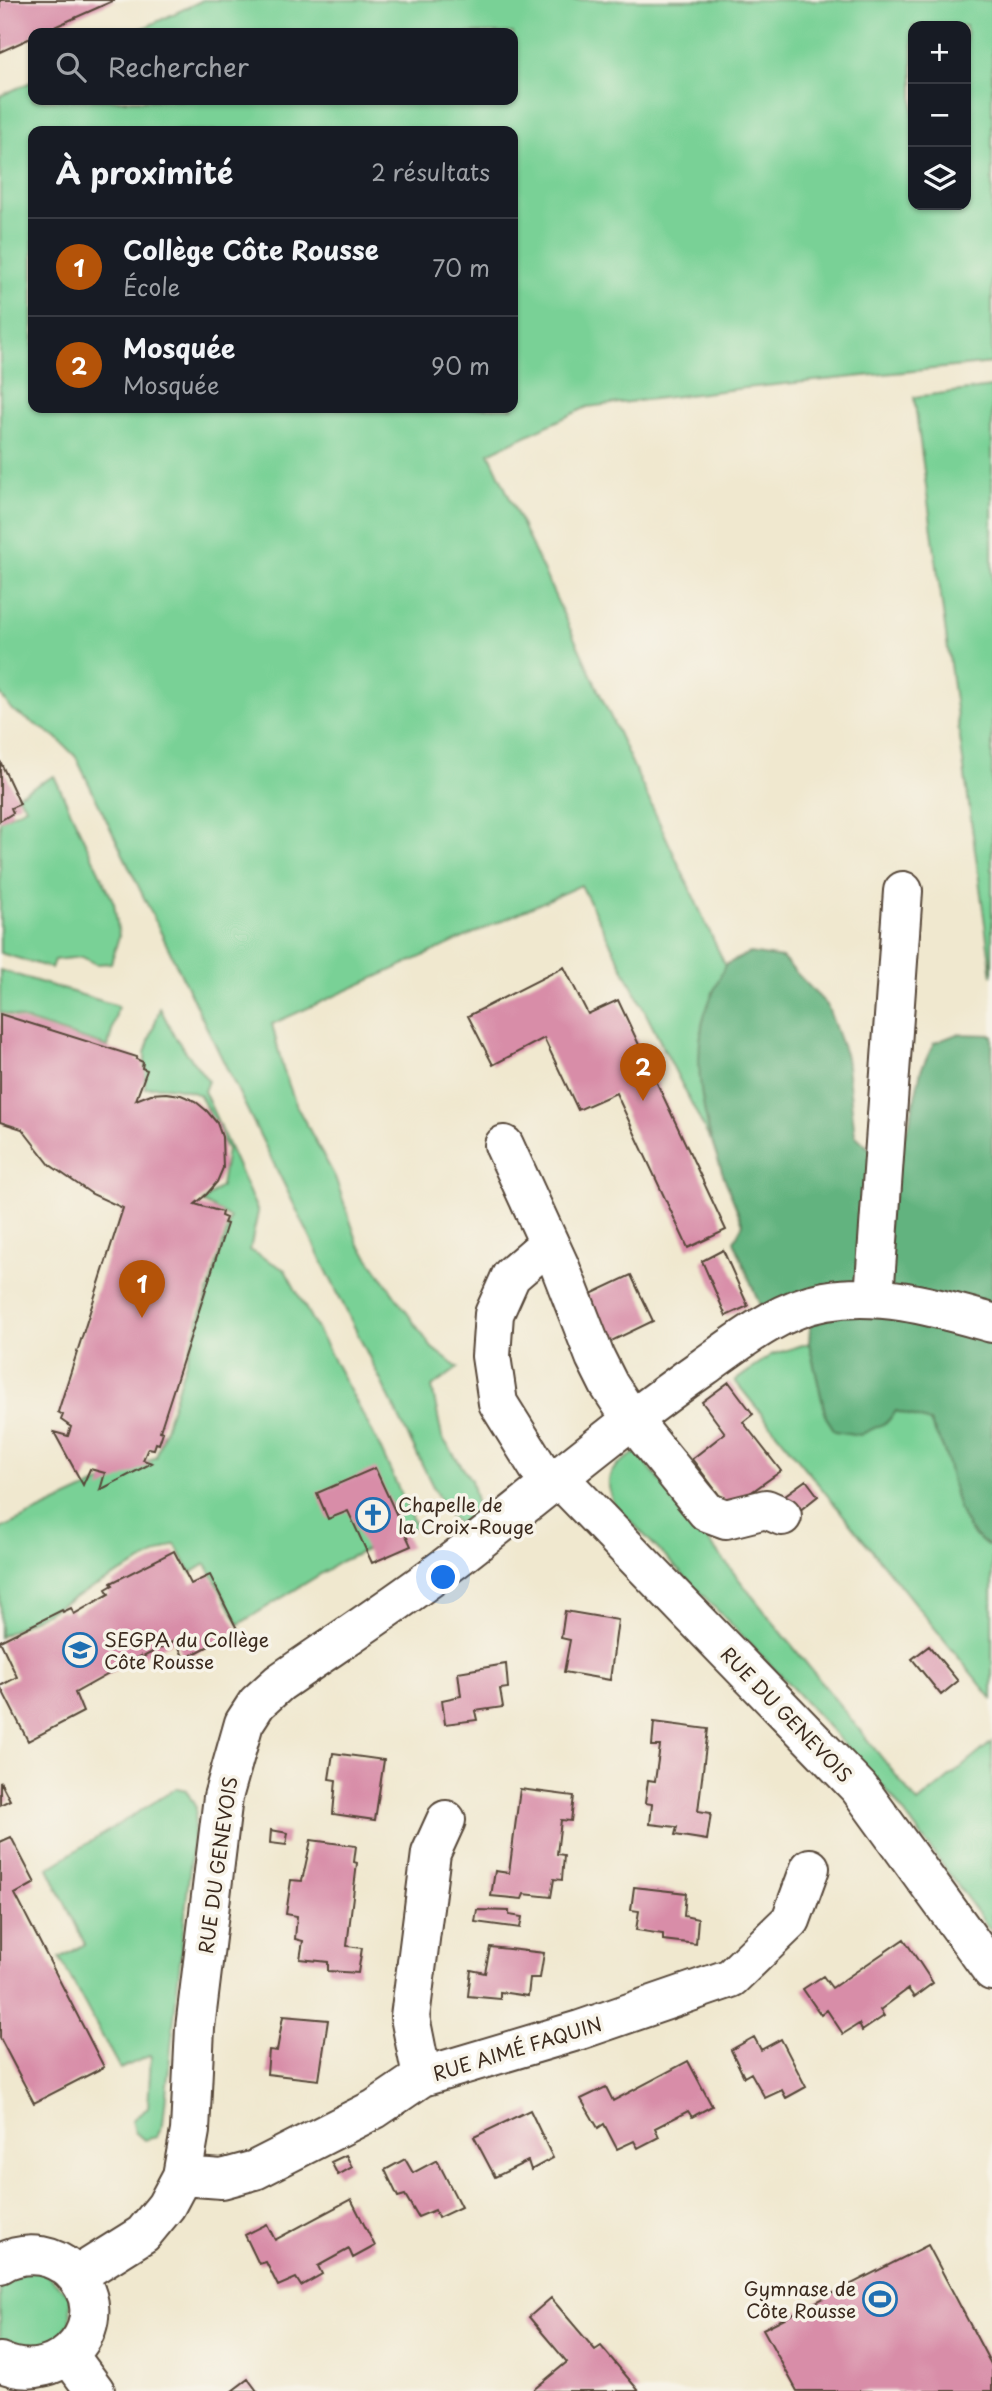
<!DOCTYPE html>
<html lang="fr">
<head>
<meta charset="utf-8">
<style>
  body { margin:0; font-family:"Playpen Sans",sans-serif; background:#20242c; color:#f1f3f6 }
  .controls { position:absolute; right:21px; top:21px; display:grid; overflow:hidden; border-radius:14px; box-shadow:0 2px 5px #0004 }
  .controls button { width:63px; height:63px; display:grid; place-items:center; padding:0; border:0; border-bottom:2px solid #363941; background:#171b24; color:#f1f3f6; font:35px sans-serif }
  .you { position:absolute; left:444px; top:1578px; width:24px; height:24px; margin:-18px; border:5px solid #fff; border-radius:50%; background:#1a73e8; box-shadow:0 0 0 10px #1a73e833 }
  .badge { display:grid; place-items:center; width:46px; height:46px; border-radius:50%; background:#b45309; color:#fff; font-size:23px; font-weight:700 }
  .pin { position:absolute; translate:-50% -58px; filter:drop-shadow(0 2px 4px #0008) }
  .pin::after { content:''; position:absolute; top:37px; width:24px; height:21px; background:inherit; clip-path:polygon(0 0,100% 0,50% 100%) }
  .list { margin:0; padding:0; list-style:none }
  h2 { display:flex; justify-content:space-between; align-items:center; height:91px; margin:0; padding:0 28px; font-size:30px }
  h2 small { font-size:23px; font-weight:400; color:#9ea1a6 }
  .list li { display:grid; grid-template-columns:46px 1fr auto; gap:21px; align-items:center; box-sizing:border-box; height:98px; padding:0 28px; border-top:2px solid #363941 }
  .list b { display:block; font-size:26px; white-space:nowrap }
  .list p { margin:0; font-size:23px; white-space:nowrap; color:#9ea1a6 }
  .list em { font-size:23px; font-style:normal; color:#9ea1a6 }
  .icon { flex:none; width:38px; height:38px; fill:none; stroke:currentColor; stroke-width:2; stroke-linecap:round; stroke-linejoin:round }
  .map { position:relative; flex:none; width:992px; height:2391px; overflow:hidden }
  .search { position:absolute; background:#171b24; box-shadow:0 2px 5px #0004; left:28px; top:28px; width:490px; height:77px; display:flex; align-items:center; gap:18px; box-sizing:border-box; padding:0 24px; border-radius:14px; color:#9ea1a6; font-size:26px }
  .panel { position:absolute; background:#171b24; box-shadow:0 2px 5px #0004; left:28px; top:126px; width:490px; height:287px; border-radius:14px }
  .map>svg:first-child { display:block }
  .green { fill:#79d196; stroke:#5a7e5a; stroke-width:2; fill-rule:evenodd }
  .forest { fill:#62b37f; stroke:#4e6e4e; stroke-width:2 }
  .building { fill:#d88da8 }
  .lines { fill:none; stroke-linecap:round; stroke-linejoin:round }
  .minor-casing { stroke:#564639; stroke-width:42 }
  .major-casing { stroke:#564639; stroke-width:42 }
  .minor { stroke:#fff; stroke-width:38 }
  .major { stroke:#fff; stroke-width:38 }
  .labels { text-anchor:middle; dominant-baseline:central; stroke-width:7; stroke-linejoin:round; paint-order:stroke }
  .poi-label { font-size:19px; fill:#3b2a1e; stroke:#f7f3e8; text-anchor:start }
  .street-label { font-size:19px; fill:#3b2a1e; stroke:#f7f3e8 }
</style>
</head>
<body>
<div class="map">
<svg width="992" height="2391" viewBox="0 0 992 2391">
  <rect width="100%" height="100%" fill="#f7f3e8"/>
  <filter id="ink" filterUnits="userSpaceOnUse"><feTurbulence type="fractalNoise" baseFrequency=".0143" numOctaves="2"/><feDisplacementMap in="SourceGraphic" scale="14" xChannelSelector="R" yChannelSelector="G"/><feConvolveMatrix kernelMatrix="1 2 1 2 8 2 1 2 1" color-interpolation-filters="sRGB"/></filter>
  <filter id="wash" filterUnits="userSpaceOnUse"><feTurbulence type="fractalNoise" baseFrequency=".00686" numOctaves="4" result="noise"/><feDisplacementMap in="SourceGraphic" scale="28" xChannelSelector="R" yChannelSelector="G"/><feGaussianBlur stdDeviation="1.57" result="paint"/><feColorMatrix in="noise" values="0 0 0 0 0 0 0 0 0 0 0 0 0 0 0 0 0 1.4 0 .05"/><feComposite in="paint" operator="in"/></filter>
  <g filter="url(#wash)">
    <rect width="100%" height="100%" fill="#f0e8cf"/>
    <path class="green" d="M203,0H992V363L745,388L587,407L489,453L725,965L702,1025L700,1074L710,1140L581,885L272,1024L283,1069L297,1107L335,1177L358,1243L432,1348L458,1368L432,1387L442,1437L471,1480L478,1510L471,1520L459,1525L445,1511L206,1026L76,757L56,737L12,710L0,694V96L33,81V100H513V33H133ZM913,26H966V205H913ZM33,131H513V408H33Z
      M992,387V976L914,397Z
      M54,776L114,903L119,936L111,963L96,964L82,957L54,960L51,968L0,953V820L26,807L17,795Z
      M0,970L118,1006L108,1047L0,1012Z
      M160,1008L175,1037L208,1081L204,1091L258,1212L250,1250L285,1270L376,1439L416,1527L342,1561L239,1624L206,1564L191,1573L175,1544L0,1637V1529L156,1457L226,1234L230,1218L203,1202L221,1186L227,1150L200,1095C181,1088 165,1085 145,1088V1053Z
      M809,1343L826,1417L887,1422L896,1411L930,1422C935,1433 943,1445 946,1457C955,1489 957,1533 992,1547V1699L735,1381L771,1355Z
      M637,1452L918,1803L992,1742V1932L893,1798L787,1682L613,1503C602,1473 613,1467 637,1452Z
      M177,1788L186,1790L196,1808L163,2124L157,2137L144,2140L135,2132L132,2120L148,2108L151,2055L120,2069L60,1958L85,1944L48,1868Z
      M39,2268L70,2296L71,2322L44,2353L0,2346V2277Z"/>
    <path class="forest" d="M749,953L782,958L827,1005L846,1057L855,1135L873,1152L898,1147L909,1125L921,1070L934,1043L957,1034L992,1035V1547C957,1533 955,1489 946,1457C943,1445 935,1433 930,1422L896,1411L887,1422L860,1435L835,1431L826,1417L809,1343L811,1315L761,1308L734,1241L743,1224C717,1163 690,1095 702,1026C705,1006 717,985 725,965Z"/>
    <g id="blocks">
      <path class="building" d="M0,0H115L41,33H33V37L0,52Z
        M0,761L20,804L11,808L13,813L0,821Z
        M564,967L588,1014L618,1000L726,1230L688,1248L616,1093L578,1110L544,1038L493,1065L468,1016Z
        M0,1014L137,1057L136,1059L143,1062L142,1068L147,1070L136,1100L151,1094L166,1093L181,1095L195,1101L207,1111L217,1123L222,1137L223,1168L217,1182L207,1194L195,1204L222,1212L221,1216L226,1218L224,1223L227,1224L160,1431L163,1432L159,1444L156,1443L154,1449L148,1448L143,1460L152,1463L100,1490L105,1473L90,1469L83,1485L54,1432L68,1436L71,1427L61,1420L63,1415L58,1412L123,1208L92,1194L50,1165L22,1129L0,1122Z
        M723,1250L748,1306L726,1316L702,1261Z
        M631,1275L653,1321L599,1347L578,1300Z
        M729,1382L753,1414L743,1422L781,1471L729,1508L692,1459L725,1433L702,1402Z
        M375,1468L411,1546L372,1563L348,1511L328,1519L317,1493Z
        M806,1480L818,1496L794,1515L781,1498Z
        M174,1551L191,1584L210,1575L238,1631L184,1659L176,1640L141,1658V1656L75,1693L83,1712L28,1741L0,1686L17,1677L0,1641L62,1610L63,1612L71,1608L74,1614L109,1594L106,1589L113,1585L111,1583Z
        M565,1611L618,1620L610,1680L564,1672L570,1640L561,1638Z
        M929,1646L958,1681L941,1695L912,1659Z
        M506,1664L508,1688L500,1689L503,1707L475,1711L477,1720L445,1724L442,1700L461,1696L458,1672Z
        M654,1722L708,1729L698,1811L711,1813L707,1840L675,1835L677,1827L650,1824L652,1804L645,1803L648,1780L655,1781L660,1746H652Z
        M333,1753L384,1760L375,1820L333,1814L336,1780L329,1779Z
        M0,1781L10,1800L0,1805Z
        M520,1789L574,1796L571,1821L561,1820L557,1854L564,1855L562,1880L554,1879L551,1897L524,1894L522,1899L491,1896L495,1871L509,1873Z
        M271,1830L288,1833L286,1845L270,1843Z
        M11,1837L35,1883L15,1894L104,2067L34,2103L0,2038V1842Z
        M311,1840L356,1846L354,1862L357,1863L347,1946L362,1948L358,1973L328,1971V1962L300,1959L303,1941L295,1939L297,1916L286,1914L291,1880L302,1881Z
        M634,1887L686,1893L684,1916L698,1919L696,1944L663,1940V1934L636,1930L639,1911L631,1910Z
        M477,1910L509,1911V1915L522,1917L520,1928L475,1922Z
        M904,1939L933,1983L914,1997L908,1989L880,2010L884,2016L862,2031L859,2024L843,2034L827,2010L821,2015L803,1989L823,1976L832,1988Z
        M490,1947L544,1953L540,1978H530L528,1996L500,1992V1999L468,1996L471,1970L485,1973Z
        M283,2016L328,2020L319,2080L267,2074L269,2050L277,2051Z
        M754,2037L761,2050L781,2039L806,2087L786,2098L782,2090L765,2098L751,2073L744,2077L731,2050Z
        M688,2061L712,2106L692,2117L688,2111L655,2128L659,2137L638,2148L634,2141L617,2149L604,2124L598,2128L581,2099L606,2087L613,2101Z
        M530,2110L553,2158L531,2170L528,2161L495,2177L474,2137Z
        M346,2155L352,2167L338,2175L331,2162Z
        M405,2159L413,2173L437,2160L461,2207L438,2218L435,2210L418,2217L405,2195L398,2197L385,2170Z
        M351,2199L375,2246L353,2258L349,2249L318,2266L322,2274L301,2286L296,2278L278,2286L266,2262L259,2264L245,2235L267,2224L275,2240Z
        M928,2245L992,2366V2391H797L763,2329Z
        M551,2298L595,2350L601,2346L639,2391H532L567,2362L529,2317Z
        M248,2379L257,2391H232Z"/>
    </g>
  </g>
  <g filter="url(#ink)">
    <use href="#blocks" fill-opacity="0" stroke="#564639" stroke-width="2"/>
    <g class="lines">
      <g class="minor-casing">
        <path id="minor" d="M504,1145L560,1267L595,1357L609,1385L632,1420L707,1512L726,1519L766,1509L782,1516
          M549,1243L511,1276L494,1314L491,1356L498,1403L549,1485
          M874,1297L903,891
          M559,1478L859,1788L992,1971
          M422,2077L410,2017L431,1853L446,1820
          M182,2176L222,2179L255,2170L375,2109L422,2077L580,2030L731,1978L791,1920L810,1868
          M76,2276L143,2234L166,2206L182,2176L190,2131L195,2028L223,1797L244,1723L257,1703L279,1683C338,1642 400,1602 457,1558C540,1494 619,1426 705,1366C741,1340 780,1309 825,1301C883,1291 937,1308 992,1323"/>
      </g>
      <g class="major-casing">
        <path id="major" d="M0,2264C13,2256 26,2254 41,2256C52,2258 62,2263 70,2270C121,2317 62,2391 0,2362
          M70,2357L95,2391"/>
      </g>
      <use href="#minor" class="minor"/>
      <use href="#major" class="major"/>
    </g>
  </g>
  <defs>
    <g id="church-ring" transform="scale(1.75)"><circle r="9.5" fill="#f7f3e8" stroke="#1f6fb2" stroke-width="1.5"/><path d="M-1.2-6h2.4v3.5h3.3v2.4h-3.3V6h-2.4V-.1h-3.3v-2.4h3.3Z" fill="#1f6fb2"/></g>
    <g id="school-ring" transform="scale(1.75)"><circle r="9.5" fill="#f7f3e8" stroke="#1f6fb2" stroke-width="1.5"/><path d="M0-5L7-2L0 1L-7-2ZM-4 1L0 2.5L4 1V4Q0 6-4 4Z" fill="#1f6fb2"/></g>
    <g id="stadium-ring" transform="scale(1.75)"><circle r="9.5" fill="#f7f3e8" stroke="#1f6fb2" stroke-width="1.5"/><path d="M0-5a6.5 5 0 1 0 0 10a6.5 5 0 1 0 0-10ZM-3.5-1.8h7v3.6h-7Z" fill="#1f6fb2"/></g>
  </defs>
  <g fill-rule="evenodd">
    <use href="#church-ring" x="373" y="1515"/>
    <use href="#school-ring" x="80" y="1650"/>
    <use href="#stadium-ring" x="880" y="2299"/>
  </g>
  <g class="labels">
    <g class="poi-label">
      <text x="398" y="1504">Chapelle de<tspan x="398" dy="22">la Croix-Rouge</tspan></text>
      <text x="104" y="1639">SEGPA du Collège<tspan x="104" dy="22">Côte Rousse</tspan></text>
      <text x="856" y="2288" text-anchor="end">Gymnase de<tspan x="856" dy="22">Côte Rousse</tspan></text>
    </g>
    <g class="street-label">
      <text transform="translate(787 1714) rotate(46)">RUE DU GENEVOIS</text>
      <text transform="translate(217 1865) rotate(-82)">RUE DU GENEVOIS</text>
      <text transform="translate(517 2048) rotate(-17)">RUE AIMÉ FAQUIN</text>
    </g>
  </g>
</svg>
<div class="controls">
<button>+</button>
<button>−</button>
<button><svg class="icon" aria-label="layers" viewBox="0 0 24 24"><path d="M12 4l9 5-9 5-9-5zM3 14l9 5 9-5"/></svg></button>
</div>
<div class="you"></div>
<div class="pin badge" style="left:142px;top:1318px">1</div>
<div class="pin badge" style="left:643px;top:1101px">2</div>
<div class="search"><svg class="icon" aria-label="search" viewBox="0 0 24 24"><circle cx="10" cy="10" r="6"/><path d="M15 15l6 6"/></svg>Rechercher</div>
<section class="panel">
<h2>À proximité<small>2 résultats</small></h2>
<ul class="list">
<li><span class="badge">1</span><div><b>Collège Côte Rousse</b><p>École</p></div><em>70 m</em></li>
<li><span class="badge">2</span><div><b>Mosquée</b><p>Mosquée</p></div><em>90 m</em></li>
</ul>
</section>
</div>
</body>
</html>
